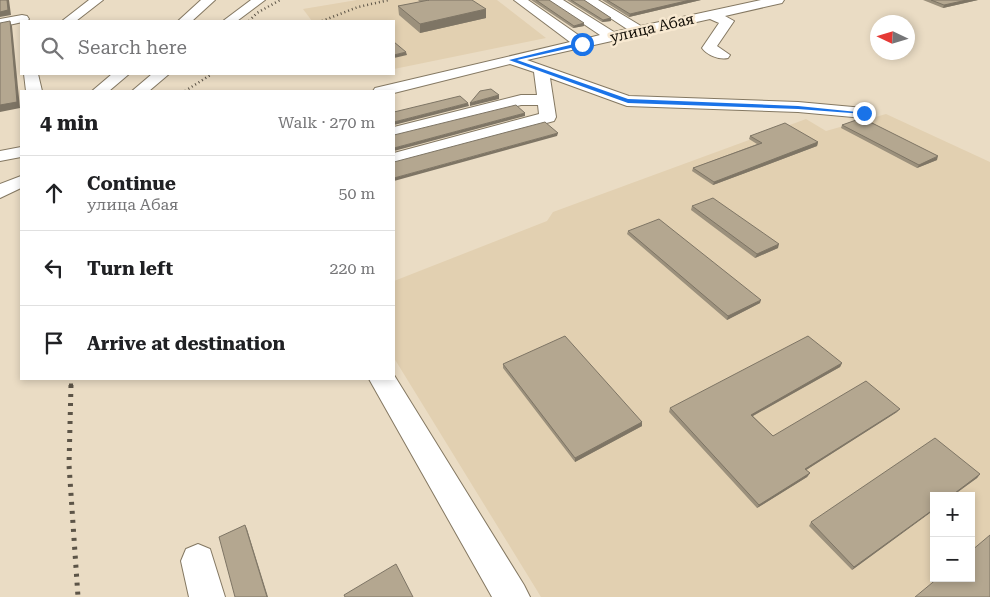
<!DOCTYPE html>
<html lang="en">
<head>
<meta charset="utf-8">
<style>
  body { margin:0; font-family:"Roboto Serif",serif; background:#f6f6f6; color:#202124 }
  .controls { position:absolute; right:15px; bottom:15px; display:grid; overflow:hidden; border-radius:0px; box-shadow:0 2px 8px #0003 }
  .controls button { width:45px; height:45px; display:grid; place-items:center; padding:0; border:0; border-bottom:1px solid #e0e0e0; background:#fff; color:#202124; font:25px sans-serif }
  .compass { position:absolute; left:870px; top:15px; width:45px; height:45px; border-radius:50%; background:#fff; box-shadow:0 2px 8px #0003; rotate:274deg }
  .stop { position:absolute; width:15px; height:15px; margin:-11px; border:4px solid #1a73e8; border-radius:50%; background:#fff }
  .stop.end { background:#1a73e8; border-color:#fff; box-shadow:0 1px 5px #0008 }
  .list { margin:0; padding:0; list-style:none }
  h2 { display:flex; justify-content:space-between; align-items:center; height:65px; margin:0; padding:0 20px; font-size:21px }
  h2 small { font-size:16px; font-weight:400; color:#757577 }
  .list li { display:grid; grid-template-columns:32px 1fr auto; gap:15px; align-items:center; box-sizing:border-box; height:75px; padding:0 20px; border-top:1px solid #e0e0e0 }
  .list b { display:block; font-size:19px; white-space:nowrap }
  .list p { margin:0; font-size:16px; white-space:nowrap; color:#757577 }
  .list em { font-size:16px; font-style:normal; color:#757577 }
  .icon { flex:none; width:28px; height:28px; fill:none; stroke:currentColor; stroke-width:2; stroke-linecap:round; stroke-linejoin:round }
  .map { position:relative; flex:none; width:990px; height:597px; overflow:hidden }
  .search { position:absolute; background:#fff; box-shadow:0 2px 8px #0003; left:20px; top:20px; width:375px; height:55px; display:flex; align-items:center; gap:12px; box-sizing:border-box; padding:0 18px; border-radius:0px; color:#757577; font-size:19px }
  .panel { position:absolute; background:#fff; box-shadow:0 2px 8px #0003; left:20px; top:90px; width:375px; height:290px; border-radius:0px }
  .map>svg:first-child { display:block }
  .built { fill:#e2d0b1; fill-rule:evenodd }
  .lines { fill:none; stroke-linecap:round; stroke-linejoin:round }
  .minor-casing { stroke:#847862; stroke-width:2 }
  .minor { fill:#fff; fill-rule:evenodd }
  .rail-far2 { stroke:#5c5447; stroke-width:2.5; stroke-dasharray:1 3; stroke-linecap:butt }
  .rail-far1 { stroke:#5c5447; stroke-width:4; stroke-dasharray:2.5 5; stroke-linecap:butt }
  .rail { stroke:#5c5447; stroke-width:5; stroke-dasharray:3 6; stroke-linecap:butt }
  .wall { fill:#9b907c }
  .shaded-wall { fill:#7e7565 }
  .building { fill:#b4a790; stroke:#7e7565 }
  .route { fill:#1a73e8 }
  .labels { text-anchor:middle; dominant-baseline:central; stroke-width:5; stroke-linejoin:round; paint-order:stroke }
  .far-street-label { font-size:15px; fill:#0f0b04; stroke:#f8e9d1 }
</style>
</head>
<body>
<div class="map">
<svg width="990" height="597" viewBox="0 0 990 597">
  <rect width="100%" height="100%" fill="#eadcc4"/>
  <path class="built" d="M357,0H497L546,38L394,69V21H312L303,9Z
    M886,114L990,162V597H541L394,358V281L547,221L553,212L806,119L826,131ZM934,496H971V578H934Z"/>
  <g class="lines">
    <g class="minor-casing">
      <path id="minor" d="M89,0H103L76,21H62Z
        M201,0H215L192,21H178Z
        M251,0H265L237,21H223Z
        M514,0H528L584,39L600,35L548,0H563L614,32L627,29L583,0H598L641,26L761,0H784L782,3L725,16L734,21L717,46L730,55L728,58C719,60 707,55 702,48L719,23L710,19L527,60L629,96L798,102L864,108L870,109L872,113L870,117L864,118L798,112L627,106L550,78L556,117L554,121L394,164V153L539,114L538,105H521L394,137V127L521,95H537L534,72L510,64L394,93L373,91L375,88L570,42Z
        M22,15L27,16L29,19L27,21L0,27V19Z
        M24,74H38L42,91H26Z
        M112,74H129L109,91H92Z
        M152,74H169L149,91H132Z
        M21,147V157L0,161V151Z
        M21,176V188L0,198V184Z
        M394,375L524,585L530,597H492L369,379H394Z
        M198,544L210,549L225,597H189L181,561L186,549Z"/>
    </g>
    <use href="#minor" class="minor"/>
    <path class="rail-far2" d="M249,21L257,13L280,0
      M322,21L358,7L389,0
      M185,91L212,74"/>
    <path class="rail-far1" d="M71,386V379"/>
    <path class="rail" d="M71,385L69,465L78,597"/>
  </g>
  <path class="wall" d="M418,0H472L486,18L420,33L399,15L398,6L420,2Z
    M531,0H549L584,26L573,28Z
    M567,0H584L611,18V21L602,22Z
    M602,0H701L629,17Z
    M923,0H978L943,8Z
    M842,125L937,160L917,168L841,128Z
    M750,136L818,142L817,146L713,185L692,171L693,168L757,144L749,139Z
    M692,206L778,248L755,258L691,210Z
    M628,231L760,303L727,320L627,234Z
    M842,363L840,367L753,416L773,436L897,412L806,470L810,473L807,477L757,508L669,412L670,408Z
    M503,364L642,422V426L575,462L503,368Z
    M980,474L977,478L852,570L809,526L811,522Z"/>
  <path class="shaded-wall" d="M7,0H9L11,15L0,17V12Z
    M690,0H701L629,17L630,14Z
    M967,0H978L943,8L944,5Z
    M486,9V18L420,33V24Z
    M611,18V21L602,22L603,20Z
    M10,21L12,26L20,108L0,112V105Z
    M584,23V26L573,28L574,26Z
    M406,52L407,55L394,58V55Z
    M499,95V99L470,106V103Z
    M468,103L469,106L394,125V122Z
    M525,113V116L394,151V148Z
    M558,133L557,136L394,181V178Z
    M818,142L817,146L713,185L714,182Z
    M938,156L937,160L917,168L919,165Z
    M779,244L778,248L755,258L757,254Z
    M761,300L760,303L727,320L728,316Z
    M842,363L840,367L749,418L751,415Z
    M900,409L897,412L803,472L805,469Z
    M642,422V426L575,462V458Z
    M810,473L807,477L757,508L759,505Z
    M980,474L977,478L952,496H951Z
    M934,509V510L852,570L854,567Z
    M245,525L247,529L268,597H267Z"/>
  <path class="building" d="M0,0H7L8,10L0,12Z
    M428,0H472L486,9L420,24L398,6L429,0Z
    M536,0H549L584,23L574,26Z
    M571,0H584L611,18L603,20Z
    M607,0H690L630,14Z
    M931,0H967L944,5Z
    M10,21L17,102L0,105V23Z
    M394,42L406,52L394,55Z
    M491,89L499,95L470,103L480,91Z
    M460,96L468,103L394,122V112Z
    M516,105L525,113L394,148V135Z
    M862,118L938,156L919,165L842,125Z
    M545,122L558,133L394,178V162Z
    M785,123L818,142L714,182L693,168L762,143L750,136Z
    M713,198L779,244L757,254L692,206Z
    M659,219L761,300L728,316L628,231Z
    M565,336L642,422L575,458L503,364Z
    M808,336L842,363L751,415L773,436L866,381L900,409L805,469L810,473L759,505L670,408Z
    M935,438L980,474L951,496H934V509L854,567L811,522Z
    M245,525L267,597H235L219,537Z
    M990,535V597H915L938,578H971V551Z
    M396,564L413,597H345L344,595Z"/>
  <path class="route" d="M582,42L584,45L517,60L628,99L798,106L867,113L864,114L798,109L628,103L509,60Z"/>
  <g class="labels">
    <g class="far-street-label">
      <text transform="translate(652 28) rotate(-13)">улица Абая</text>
    </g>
  </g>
</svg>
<div class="controls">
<button>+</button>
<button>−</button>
</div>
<svg class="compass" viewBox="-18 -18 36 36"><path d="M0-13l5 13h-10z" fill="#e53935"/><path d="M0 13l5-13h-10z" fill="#757577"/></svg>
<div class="stop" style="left:582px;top:44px"></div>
<div class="stop end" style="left:864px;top:113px"></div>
<div class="search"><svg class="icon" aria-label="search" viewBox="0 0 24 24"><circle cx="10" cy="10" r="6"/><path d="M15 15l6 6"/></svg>Search here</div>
<section class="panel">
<h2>4 min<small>Walk · 270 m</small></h2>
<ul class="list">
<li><svg class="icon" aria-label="ahead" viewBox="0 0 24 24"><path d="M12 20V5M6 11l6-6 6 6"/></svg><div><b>Continue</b><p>улица Абая</p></div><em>50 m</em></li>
<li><svg class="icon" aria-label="left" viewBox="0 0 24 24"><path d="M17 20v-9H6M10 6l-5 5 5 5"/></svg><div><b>Turn left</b></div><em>220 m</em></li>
<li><svg class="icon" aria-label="arrive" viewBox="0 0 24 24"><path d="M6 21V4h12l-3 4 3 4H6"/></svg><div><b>Arrive at destination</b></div></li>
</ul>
</section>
</div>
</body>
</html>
